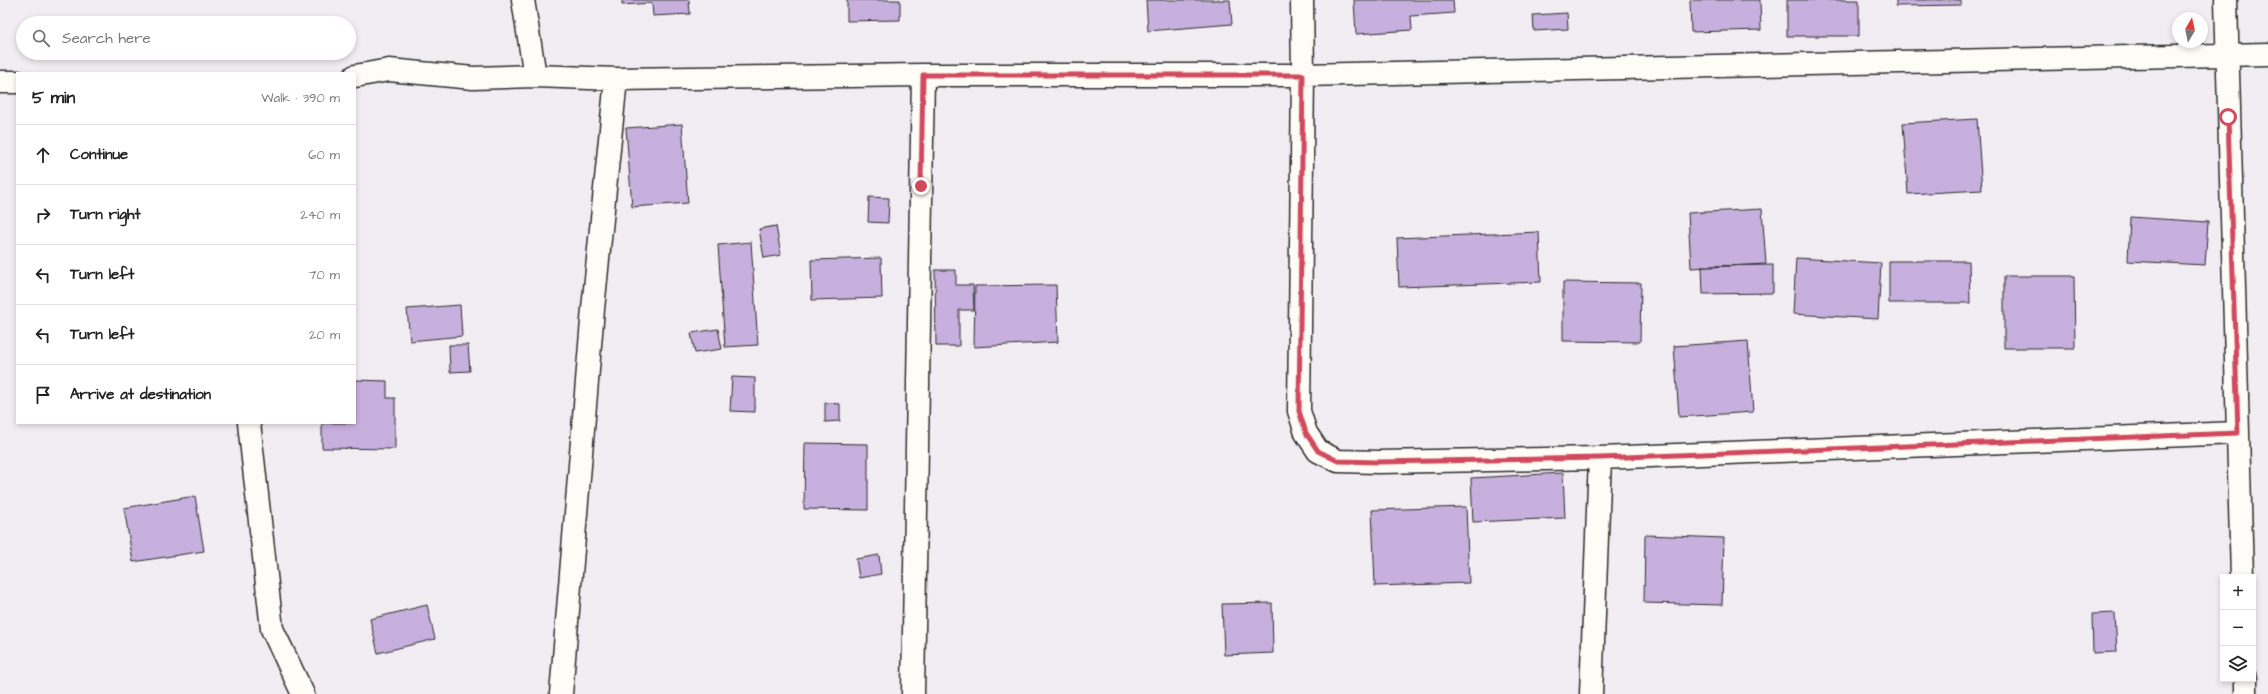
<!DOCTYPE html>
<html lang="en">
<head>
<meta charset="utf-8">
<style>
  body { margin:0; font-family:"Architects Daughter",sans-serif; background:#f6f6f6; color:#222 }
  .controls { position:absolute; right:12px; bottom:12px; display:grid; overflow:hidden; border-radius:0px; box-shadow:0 2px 6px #0003 }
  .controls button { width:36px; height:36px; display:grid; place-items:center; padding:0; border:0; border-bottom:1px solid #e0e0e0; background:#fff; color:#222; font:20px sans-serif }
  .compass { position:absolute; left:2172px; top:12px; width:36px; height:36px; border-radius:50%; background:#fff; box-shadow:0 2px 6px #0003; rotate:9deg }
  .stop { position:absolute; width:12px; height:12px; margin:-9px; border:3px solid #d1495b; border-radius:50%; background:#fff }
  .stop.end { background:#d1495b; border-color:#fff; box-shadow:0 1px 4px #0008 }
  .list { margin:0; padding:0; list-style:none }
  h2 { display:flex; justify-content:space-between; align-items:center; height:52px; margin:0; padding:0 16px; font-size:17px }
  h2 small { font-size:13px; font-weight:400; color:#767676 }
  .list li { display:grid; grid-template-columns:26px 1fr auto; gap:12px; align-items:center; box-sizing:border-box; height:60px; padding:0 16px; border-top:1px solid #e0e0e0 }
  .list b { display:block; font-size:15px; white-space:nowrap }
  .list em { font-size:13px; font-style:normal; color:#767676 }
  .icon { flex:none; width:22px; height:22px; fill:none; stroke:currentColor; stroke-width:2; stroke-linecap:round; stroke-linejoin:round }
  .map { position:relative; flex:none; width:2268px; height:694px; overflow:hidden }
  .search { position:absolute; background:#fff; box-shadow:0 2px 6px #0003; left:16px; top:16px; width:340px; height:44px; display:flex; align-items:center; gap:10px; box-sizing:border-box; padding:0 14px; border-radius:22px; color:#767676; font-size:15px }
  .panel { position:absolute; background:#fff; box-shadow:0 2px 6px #0003; left:16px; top:72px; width:340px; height:352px; border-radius:0px }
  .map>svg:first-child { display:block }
  .building { fill:#c7afde; stroke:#2b2b2b }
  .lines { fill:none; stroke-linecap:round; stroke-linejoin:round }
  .street-casing { stroke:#2b2b2b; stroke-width:25 }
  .street { stroke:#fdfcf7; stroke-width:22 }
  .route { stroke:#d1495b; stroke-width:5 }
</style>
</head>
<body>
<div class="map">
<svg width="2268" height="694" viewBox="0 0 2268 694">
  <rect width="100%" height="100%" fill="#f2edf2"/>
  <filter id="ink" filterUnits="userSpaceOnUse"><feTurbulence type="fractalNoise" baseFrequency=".025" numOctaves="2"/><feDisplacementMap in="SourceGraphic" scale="8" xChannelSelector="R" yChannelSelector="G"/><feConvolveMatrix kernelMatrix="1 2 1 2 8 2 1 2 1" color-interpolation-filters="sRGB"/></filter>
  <g filter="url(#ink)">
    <path class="building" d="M622,0H689L690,14L653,16L652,3L622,5Z
      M847,0H900V20L847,21Z
      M1146,0H1230L1232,24L1148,31Z
      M1354,0H1453L1454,13L1411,16L1412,30L1356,34Z
      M1690,0H1760L1761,30L1691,32Z
      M1787,0H1859V36H1787Z
      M1896,0H1961V5L1896,6Z
      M1567,13L1568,29L1534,31L1533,15Z
      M1977,119L1982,190L1908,194L1903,123Z
      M682,124L688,203L632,207L626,128Z
      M869,197L889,198L888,223L868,222Z
      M1762,209L1766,264L1691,268L1688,213Z
      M2130,217L2208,222L2205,265L2128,261Z
      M776,226L781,255L764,258L759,229Z
      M1539,232L1541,282L1399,287L1397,238Z
      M751,242L758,345L725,347L718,245Z
      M881,258L882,298L812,300L811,260Z
      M1796,258L1881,263L1878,319L1793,314Z
      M1889,261H1969L1970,303H1889Z
      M1773,265V293L1703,294L1702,266Z
      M935,270H956V285H973L974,310H959V346H936Z
      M2004,276H2074L2075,348H2004Z
      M1563,282L1641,283L1640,342L1563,341Z
      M1056,285L1058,342L974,347L975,286Z
      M460,305L462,336L410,341L407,309Z
      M718,329L722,349L695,353L691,333Z
      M1748,341L1753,412L1679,417L1674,346Z
      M449,345H468L470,371L450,372Z
      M732,377L755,378V412L730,411Z
      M355,380L387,381V398H395V449L322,448V423H355Z
      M825,403L840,404V421L825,422Z
      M805,443L868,444V510L804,509Z
      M1563,473L1565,518L1473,522L1471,478Z
      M195,496L204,551L133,562L124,508Z
      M1466,507L1469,583L1375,586L1372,510Z
      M1645,535L1724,538L1722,605L1644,603Z
      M879,555L881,574L859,578L856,559Z
      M1272,603L1273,653L1224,655L1222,604Z
      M427,605L435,639L378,653L370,619Z
      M2115,613L2117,652L2093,653L2092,614Z"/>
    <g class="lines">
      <g class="street-casing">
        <path id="street" d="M523,0L535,76
          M1302,0L1303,75L1299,411L1306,433L1318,451L1338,461L1379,462L1600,458L2238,433
          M2226,0L2242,577
          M355,76L389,70L473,78L535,76L616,79L923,75H1303L2268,54
          M0,82H17
          M249,423L272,629L303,694
          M2246,679V694
          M561,694L593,309L616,79
          M913,694L923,75
          M1591,694L1600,458"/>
      </g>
      <use href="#street" class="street"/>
    </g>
  </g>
  <g class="lines" filter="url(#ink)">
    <path class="route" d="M921,186L923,75H1303L1299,411L1306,433L1318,451L1338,461L1379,462L1600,458L2238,433L2228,117"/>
  </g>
</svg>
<div class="controls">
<button>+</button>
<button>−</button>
<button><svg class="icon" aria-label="layers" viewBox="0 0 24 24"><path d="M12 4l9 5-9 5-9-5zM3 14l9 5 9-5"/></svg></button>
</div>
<svg class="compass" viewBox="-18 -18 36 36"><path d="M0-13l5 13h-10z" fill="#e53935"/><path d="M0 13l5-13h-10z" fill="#767676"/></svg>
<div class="stop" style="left:2228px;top:117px"></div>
<div class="stop end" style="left:921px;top:186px"></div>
<div class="search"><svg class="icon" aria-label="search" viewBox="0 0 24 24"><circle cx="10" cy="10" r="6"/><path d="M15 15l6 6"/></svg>Search here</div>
<section class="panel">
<h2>5 min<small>Walk · 390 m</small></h2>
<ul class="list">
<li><svg class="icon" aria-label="ahead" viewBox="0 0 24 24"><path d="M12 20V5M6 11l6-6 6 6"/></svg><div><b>Continue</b></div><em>60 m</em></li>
<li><svg class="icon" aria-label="right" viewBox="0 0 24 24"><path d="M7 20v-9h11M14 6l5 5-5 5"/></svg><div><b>Turn right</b></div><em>240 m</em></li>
<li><svg class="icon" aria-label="left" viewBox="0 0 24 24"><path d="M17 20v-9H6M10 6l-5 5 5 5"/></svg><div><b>Turn left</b></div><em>70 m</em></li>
<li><svg class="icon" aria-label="left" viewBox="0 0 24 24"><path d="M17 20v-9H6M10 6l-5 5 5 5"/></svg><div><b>Turn left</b></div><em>20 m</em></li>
<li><svg class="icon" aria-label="arrive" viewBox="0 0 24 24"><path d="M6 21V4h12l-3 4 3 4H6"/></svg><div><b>Arrive at destination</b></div></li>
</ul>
</section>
</div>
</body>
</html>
